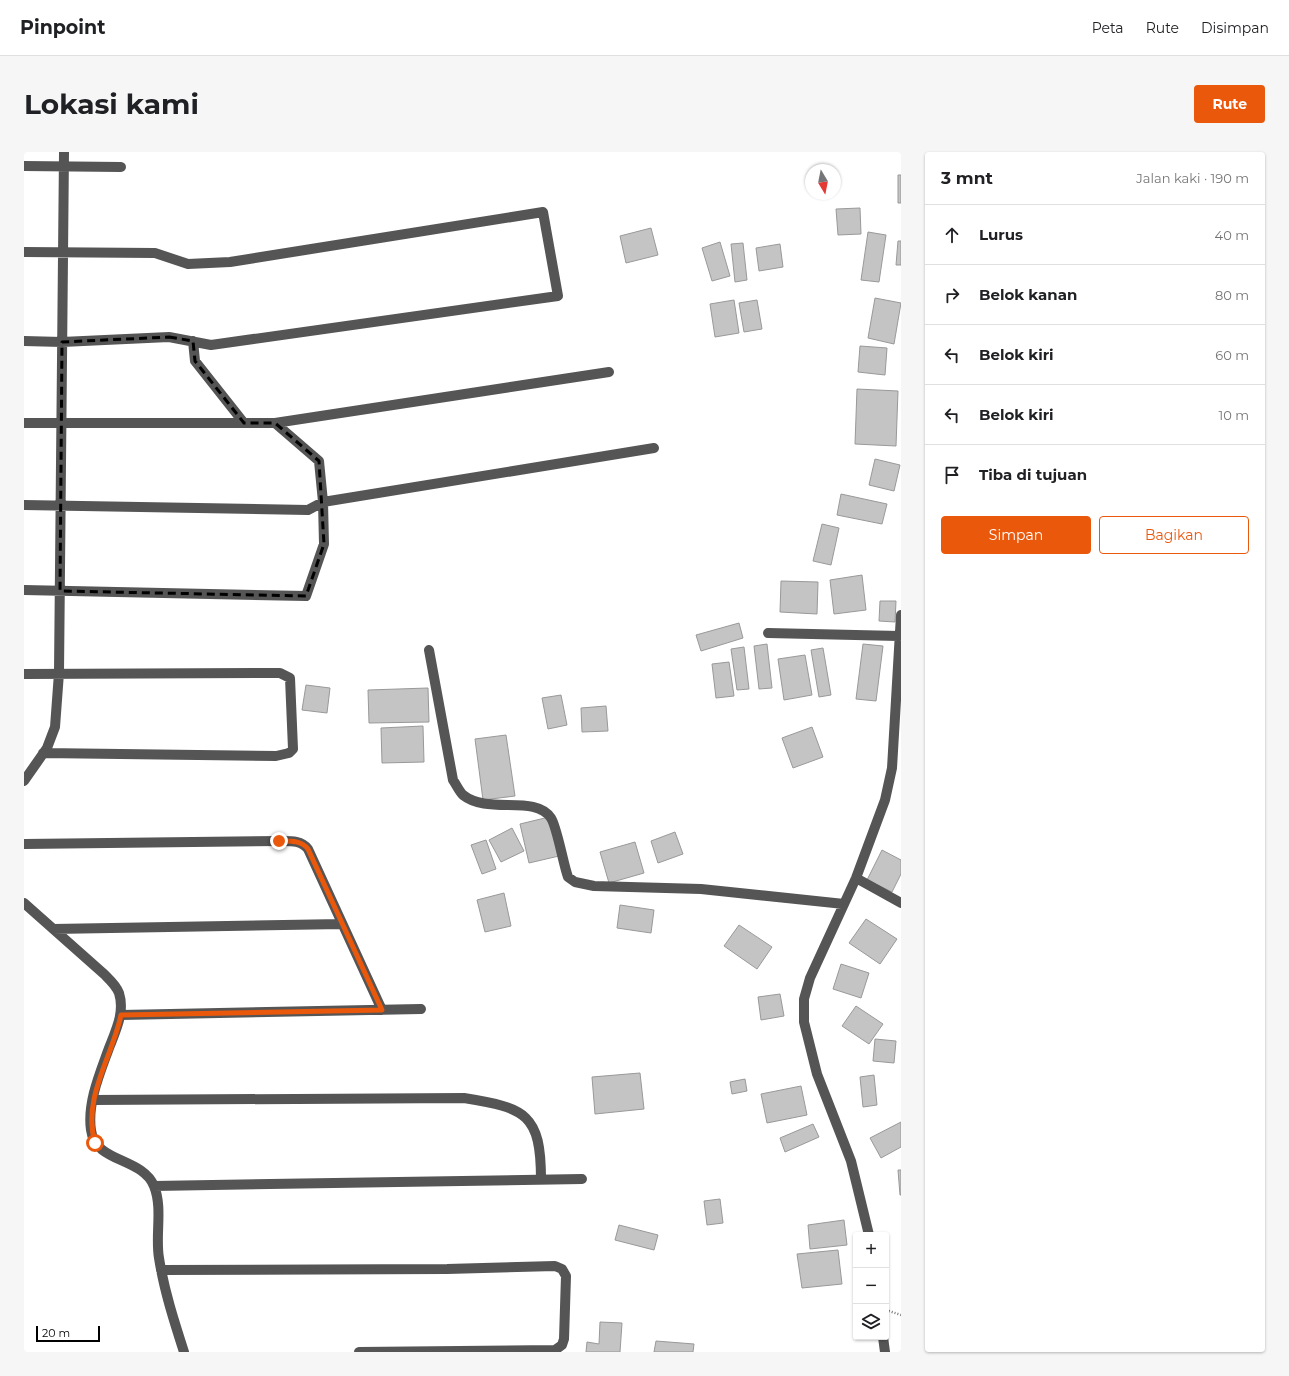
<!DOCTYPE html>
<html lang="id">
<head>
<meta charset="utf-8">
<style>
  body { margin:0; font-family:Montserrat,sans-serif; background:#f6f6f6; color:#202124 }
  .controls { position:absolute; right:12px; bottom:12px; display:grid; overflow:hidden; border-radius:4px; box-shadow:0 1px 3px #0004 }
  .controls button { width:36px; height:36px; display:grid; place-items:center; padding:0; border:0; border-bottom:1px solid #e0e0e0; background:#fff; color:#202124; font:20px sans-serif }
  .compass { position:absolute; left:781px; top:12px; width:36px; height:36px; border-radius:50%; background:#fff; box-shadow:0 1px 3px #0004; rotate:170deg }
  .scale { position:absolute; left:12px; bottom:10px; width:64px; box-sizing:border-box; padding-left:4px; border:2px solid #000; border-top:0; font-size:11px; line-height:14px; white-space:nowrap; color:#000; -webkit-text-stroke:3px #fff; paint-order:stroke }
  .stop { position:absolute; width:12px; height:12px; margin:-9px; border:3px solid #ea580c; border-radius:50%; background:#fff }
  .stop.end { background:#ea580c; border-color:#fff; box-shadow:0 1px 4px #0008 }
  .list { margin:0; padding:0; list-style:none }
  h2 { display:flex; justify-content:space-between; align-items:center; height:52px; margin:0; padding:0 16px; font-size:17px }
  h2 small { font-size:13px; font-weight:400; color:#757577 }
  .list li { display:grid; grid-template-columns:26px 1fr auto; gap:12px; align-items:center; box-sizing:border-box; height:60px; padding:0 16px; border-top:1px solid #e0e0e0 }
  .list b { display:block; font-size:15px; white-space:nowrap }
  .list em { font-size:13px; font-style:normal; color:#757577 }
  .actions { display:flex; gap:8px; padding:12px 16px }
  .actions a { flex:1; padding:9px 0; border:1px solid #ea580c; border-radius:4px; text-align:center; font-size:14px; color:#ea580c }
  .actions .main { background:#ea580c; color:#fff }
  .icon { flex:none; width:22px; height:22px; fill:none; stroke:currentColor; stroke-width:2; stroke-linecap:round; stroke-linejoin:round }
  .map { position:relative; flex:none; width:877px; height:1200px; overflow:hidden; border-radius:4px }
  header { display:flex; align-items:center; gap:24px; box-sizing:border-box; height:56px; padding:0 20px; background:#fff; border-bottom:1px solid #e0e0e0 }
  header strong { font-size:19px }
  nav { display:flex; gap:22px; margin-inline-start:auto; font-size:14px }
  .intro { display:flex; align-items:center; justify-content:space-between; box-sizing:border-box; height:96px; padding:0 24px }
  h1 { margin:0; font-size:28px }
  .button { padding:10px 18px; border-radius:4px; background:#ea580c; color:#fff; font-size:14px; font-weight:700 }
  main { display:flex; gap:24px; padding:0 24px }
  aside { flex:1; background:#fff; border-radius:4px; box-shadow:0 1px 3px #0004 }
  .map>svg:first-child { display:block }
  .building { fill:#c4c4c4; stroke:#999 }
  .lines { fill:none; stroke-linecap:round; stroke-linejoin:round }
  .path { stroke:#777; stroke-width:2.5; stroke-dasharray:1 2; stroke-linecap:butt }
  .minor { stroke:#555; stroke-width:10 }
  .route { stroke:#ea580c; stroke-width:5 }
  .marked { fill:none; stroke:#000; stroke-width:3; stroke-dasharray:8 5; stroke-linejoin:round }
</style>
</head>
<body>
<header>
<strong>Pinpoint</strong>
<nav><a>Peta</a><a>Rute</a><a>Disimpan</a></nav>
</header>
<div class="intro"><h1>Lokasi kami</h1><a class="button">Rute</a></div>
<main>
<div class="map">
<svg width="877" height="1200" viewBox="0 0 877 1200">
  <rect width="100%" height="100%" fill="#fff"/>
  <path class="building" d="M874,23H877V51H874Z
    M836,56L837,82L814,83L812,57Z
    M627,76L634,103L602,111L596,84Z
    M844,80L862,83L855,130L837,128Z
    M874,89H877V113H872Z
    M696,90L706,124L688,129L678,96Z
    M719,91L723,128L711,130L707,92Z
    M756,92L759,115L735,119L732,96Z
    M851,146L877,151L870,192L844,186Z
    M710,148L715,181L691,185L686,152Z
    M733,148L738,177L720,180L715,151Z
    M836,194L863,196L861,223L834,220Z
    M833,237L874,239L872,294L831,292Z
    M851,307L876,313L870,339L845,333Z
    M817,342L863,352L858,372L813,363Z
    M798,372L815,376L807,413L789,409Z
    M838,423L842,458L810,462L806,428Z
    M757,429L794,430L793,462L756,460Z
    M856,449H872L871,470L855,469Z
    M715,471L719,486L677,499L672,483Z
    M743,492L748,536L735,537L730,494Z
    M839,492L859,494L852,549L832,547Z
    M720,495L725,537L713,538L707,497Z
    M799,496L807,543L795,545L787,498Z
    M781,503L788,543L760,548L754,507Z
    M705,510L710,544L692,546L688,512Z
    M282,533L306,536L303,561L278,558Z
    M404,536L405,570L345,571L344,538Z
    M537,543L543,573L524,577L518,546Z
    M582,554L584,579L558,580L557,556Z
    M399,574L400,610L358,611L357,576Z
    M788,575L799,605L769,616L758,586Z
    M482,583L491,644L459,648L451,587Z
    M525,665L535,704L505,711L496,672Z
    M488,676L500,699L477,710L465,688Z
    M651,680L659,702L634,711L627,689Z
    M462,688L472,717L458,722L447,693Z
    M611,690L620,721L585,731L576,700Z
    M858,698L877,708V722L868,740L843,728Z
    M480,741L487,774L461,780L453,748Z
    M596,753L630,758L627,781L593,776Z
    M842,767L873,787L856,812L825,791Z
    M715,773L748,795L733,817L700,794Z
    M817,812L845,821L837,846L809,837Z
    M756,842L760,864L737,868L734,845Z
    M832,854L859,872L845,892L818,874Z
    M851,887L872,889L870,911L849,909Z
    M616,921L620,957L571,962L568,925Z
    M850,923L853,953L839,955L836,925Z
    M721,927L723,939L708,942L706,930Z
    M777,934L783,963L743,971L737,942Z
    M877,970V995L857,1006L846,986Z
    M789,972L795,985L761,1000L756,986Z
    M874,1018H877V1043H876Z
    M696,1047L699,1071L683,1073L680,1049Z
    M820,1068L823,1093L786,1097L784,1073Z
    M595,1073L634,1083L630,1098L591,1088Z
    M814,1098L818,1132L778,1136L773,1102Z
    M576,1170L598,1171L596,1200H562L563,1190L575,1192Z
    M632,1189L670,1192L669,1200H630Z"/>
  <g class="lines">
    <path class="path" d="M862,1158L877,1163"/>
    <path class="minor" d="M0,14L97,15
      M0,100L131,101L164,112L206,110L519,60L534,144L187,193L145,185L38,190L0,189
      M169,189L171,209L220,271
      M0,271H251L585,220
      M0,353L284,358L299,350L630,296
      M0,438L282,444L300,392L299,350L295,309L251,271
      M744,481L875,484
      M405,498L429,628C432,632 435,639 439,643C464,663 511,642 527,666C533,675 539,711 544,725L551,730L570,734L677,737L820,752
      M0,522L256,521L266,526L269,597L265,601L252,604L19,601
      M0,629L23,596L31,575L35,521L40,0
      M0,692L255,689C266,689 277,688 284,697L358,858
      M832,726L877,751
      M0,751L80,822C86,828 92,833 95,841C101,860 92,878 85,896C76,921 63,951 67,978C71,1011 118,1005 130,1034C139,1056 131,1084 135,1106C140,1138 150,1169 160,1200
      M29,777L318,772
      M97,863L397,857
      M69,948L440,946C502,956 517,962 517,1028
      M130,1034L558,1027
      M845,1083L827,1009L793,922L780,870V847L786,826L832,726L861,648L868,616L877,463
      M137,1118L423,1117L531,1114L538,1117L542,1124L540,1187L538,1193L531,1198L335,1200
      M859,1185L861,1200"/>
  </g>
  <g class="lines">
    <path class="route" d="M71,991C58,946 88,906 97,863L358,858L284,697C277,688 266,689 255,689"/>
  </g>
  <path class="marked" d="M145,185L169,189L171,209L220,271H251L295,309L300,392L282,444L36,439L38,190Z"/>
</svg>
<div class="controls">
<button>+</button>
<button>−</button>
<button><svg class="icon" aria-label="layers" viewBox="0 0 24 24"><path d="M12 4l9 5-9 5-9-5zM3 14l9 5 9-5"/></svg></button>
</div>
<svg class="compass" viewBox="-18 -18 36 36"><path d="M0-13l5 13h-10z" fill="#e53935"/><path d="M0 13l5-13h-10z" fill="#757577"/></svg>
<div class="scale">20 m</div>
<div class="stop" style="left:71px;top:991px"></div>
<div class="stop end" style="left:255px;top:689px"></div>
</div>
<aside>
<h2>3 mnt<small>Jalan kaki · 190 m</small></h2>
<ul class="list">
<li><svg class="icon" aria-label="ahead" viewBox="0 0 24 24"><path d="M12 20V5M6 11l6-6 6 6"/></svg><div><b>Lurus</b></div><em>40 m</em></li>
<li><svg class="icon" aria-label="right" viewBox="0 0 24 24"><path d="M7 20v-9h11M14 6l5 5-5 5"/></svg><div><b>Belok kanan</b></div><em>80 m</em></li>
<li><svg class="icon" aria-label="left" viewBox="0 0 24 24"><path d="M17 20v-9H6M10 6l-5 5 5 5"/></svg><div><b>Belok kiri</b></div><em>60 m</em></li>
<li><svg class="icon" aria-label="left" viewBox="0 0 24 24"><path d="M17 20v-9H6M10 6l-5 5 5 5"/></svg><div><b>Belok kiri</b></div><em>10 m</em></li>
<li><svg class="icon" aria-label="arrive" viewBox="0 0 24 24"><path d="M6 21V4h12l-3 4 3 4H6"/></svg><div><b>Tiba di tujuan</b></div></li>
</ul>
<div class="actions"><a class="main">Simpan</a><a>Bagikan</a></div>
</aside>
</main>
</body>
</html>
